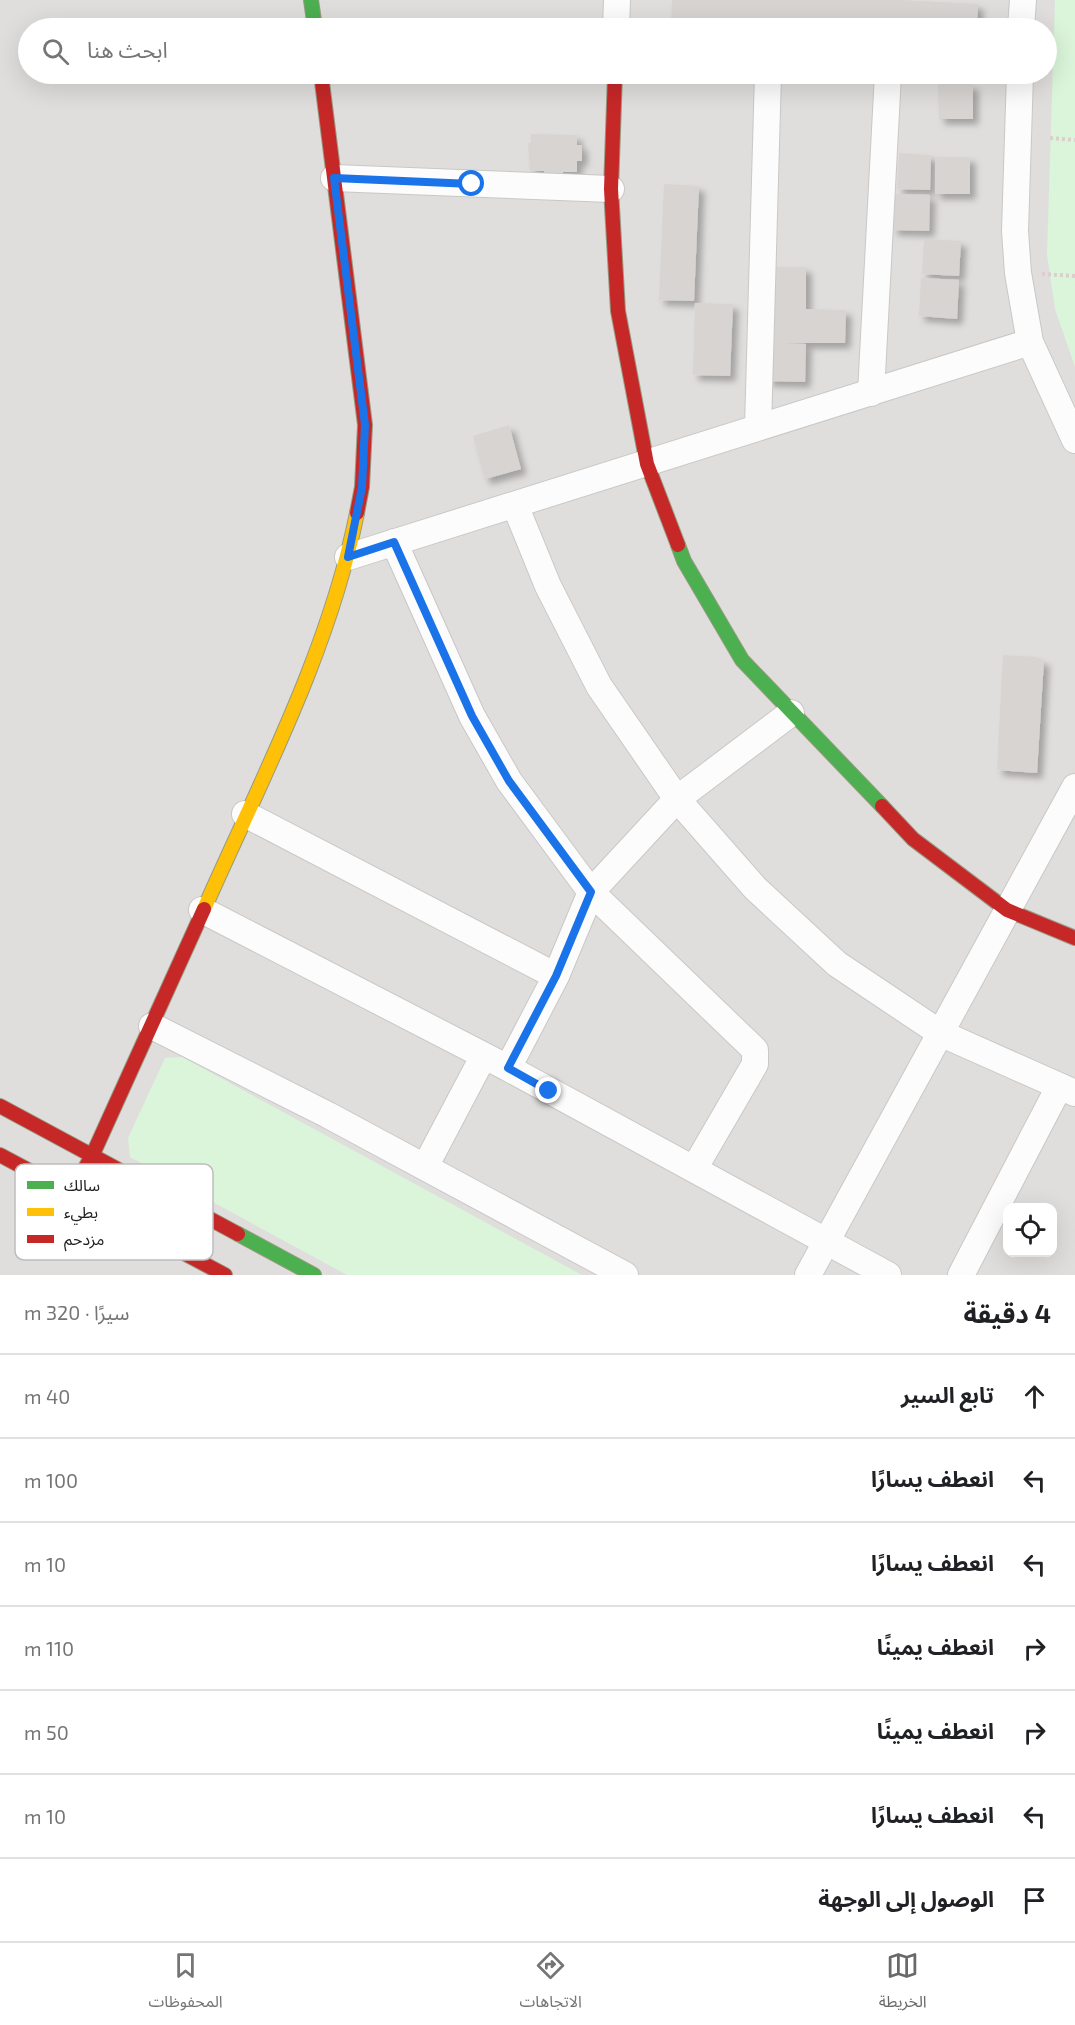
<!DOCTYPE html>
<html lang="ar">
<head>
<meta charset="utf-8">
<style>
  body { margin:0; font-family:"Exo 2","Noto Sans Arabic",sans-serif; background:#f6f6f6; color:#202124; direction:rtl }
  .controls { position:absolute; right:18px; bottom:18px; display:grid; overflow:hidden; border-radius:12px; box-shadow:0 6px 24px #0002 }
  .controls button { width:54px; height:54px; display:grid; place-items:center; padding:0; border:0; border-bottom:2px solid #e0e0e0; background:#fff; color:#202124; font:30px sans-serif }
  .stop { position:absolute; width:18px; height:18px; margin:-14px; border:4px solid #1a73e8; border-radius:50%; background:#fff }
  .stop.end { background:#1a73e8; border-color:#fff; box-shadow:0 2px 6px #0008 }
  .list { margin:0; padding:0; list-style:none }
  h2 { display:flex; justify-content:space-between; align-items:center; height:78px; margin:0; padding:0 24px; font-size:26px }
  h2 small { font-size:20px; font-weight:400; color:#757577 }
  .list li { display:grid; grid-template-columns:39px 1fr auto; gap:18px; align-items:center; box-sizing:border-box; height:84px; padding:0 24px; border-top:2px solid #e0e0e0 }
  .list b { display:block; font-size:22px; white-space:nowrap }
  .list em { font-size:20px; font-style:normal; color:#757577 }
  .icon { flex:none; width:33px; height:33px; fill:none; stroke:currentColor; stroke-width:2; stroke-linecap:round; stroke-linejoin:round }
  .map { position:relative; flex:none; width:1075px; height:1275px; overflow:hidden; direction:ltr }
  .search { position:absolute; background:#fff; box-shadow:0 6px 24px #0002; left:18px; right:18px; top:18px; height:66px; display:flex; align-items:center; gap:15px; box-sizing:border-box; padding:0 21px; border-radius:33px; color:#757577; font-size:22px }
  .sheet { height:666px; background:#fff }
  nav { display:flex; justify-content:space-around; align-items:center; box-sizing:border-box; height:84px; border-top:2px solid #e0e0e0; background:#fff; font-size:16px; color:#757577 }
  nav a { display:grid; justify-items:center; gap:3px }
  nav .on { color:#6a6968 }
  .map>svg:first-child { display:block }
  .residential { fill:#dfdedc; fill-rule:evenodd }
  .park { fill:#daf5da }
  .building { fill:#d7d4d2; filter:url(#shadow) }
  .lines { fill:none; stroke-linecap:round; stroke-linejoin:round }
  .street-casing { stroke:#c9c8c7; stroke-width:28 }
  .fast-casing { stroke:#999a82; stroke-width:16 }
  .slow-casing { stroke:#999a82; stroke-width:16 }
  .jam-casing { stroke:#999a82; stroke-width:16 }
  .path { stroke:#dccecd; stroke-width:4; stroke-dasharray:3 3; stroke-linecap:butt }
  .street { stroke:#fdfcfc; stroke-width:26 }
  .fast { stroke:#4caf50; stroke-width:14 }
  .slow { stroke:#ffc107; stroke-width:14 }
  .jam { stroke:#c62828; stroke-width:14 }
  .route { stroke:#1a73e8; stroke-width:8 }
  .key { fill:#fff; stroke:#bdbdbd; stroke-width:1.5 }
  .key-label { font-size:16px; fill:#222 }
</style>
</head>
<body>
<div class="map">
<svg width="1075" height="1275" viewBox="0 0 1075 1275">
  <defs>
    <filter id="shadow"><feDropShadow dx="5.5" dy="5.5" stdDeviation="3" flood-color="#0004"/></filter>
  </defs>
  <rect width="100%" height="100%" fill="#f0eeeb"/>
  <path class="residential" d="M0,0H1075V1275H0ZM28,28H1046V74H28ZM1008,1208H1052V1252H1008Z"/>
  <path class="park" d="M1055,0H1075V367L1055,309L1047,255Z
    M182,1057L582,1275H347L130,1157L128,1138L165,1058Z"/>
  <path class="building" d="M672,0H899L978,4L977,28H671Z
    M938,84H973V119H939Z
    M531,134L577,135V145H582V161H577V172H563V176L544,175V171H530L528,143H531Z
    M899,153L931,155L930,190L897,189Z
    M935,157H970V194H935Z
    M664,184L699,186L694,301L659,300Z
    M893,194L930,195L929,231L892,230Z
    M924,239L961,241L959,276L922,274Z
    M768,267H806V309L846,310L845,343H784L806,344L805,382L767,381Z
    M921,278L959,280L957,319L919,316Z
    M695,303L733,304L730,376L693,375Z
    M509,425L521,469L485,479L473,436Z
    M1003,655L1037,657V660H1044L1037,773L997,770Z"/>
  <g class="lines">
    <g class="street-casing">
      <path id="street" d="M616,28L617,0
        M1021,28L1023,0
        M1020,74L1015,231L1018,273L1030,342L1075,440
        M334,178L611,189
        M871,393L888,74
        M758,427L768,74
        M515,505L548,586L599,686L677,799L755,888L837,964L940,1033L1075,1093
        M394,542L472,716L509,781L591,892L755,1050V1064L694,1169
        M348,557L1030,342
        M245,814L556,976
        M202,910L508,1068L888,1275
        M152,1026L328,1115L625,1275
        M508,1068L556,976L591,892L677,799L791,713
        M425,1167L483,1057
        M808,1275L1075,787
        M961,1275L1059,1087"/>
    </g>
    <g class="fast-casing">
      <path id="fast" d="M311,0L315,28
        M678,545L684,561L742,660L882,806
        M238,1234L314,1275"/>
    </g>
    <g class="slow-casing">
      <path id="slow" d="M204,909C261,780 329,652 357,513"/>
    </g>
    <g class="jam-casing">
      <path id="jam" d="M321,74L365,425L362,487L357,513
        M615,74L611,189L618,311L647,464L678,545
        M882,806L913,839L1007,910L1075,938
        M0,1106L238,1234
        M0,1155L225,1275
        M71,1193L93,1154L204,909"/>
    </g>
    <path class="path" d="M1050,138L1075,140
      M1042,274L1075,276"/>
    <use href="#street" class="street"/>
    <use href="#fast" class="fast"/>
    <use href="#slow" class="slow"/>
    <use href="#jam" class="jam"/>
  </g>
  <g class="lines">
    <path class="route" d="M472,184L334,178L365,425L362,487L348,557L394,542L472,716L509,781L591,892L556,976L508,1068L549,1091"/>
  </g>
  <rect x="15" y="1164" width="198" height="96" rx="9" class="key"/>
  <rect x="27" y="1181" width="27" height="8" fill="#4caf50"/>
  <rect x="27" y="1208" width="27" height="8" fill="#ffc107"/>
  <rect x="27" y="1235" width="27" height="8" fill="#c62828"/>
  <g class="key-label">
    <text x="64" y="1191">سالك</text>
    <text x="64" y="1218">بطيء</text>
    <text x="64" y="1245">مزدحم</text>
  </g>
</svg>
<div class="controls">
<button><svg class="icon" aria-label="locate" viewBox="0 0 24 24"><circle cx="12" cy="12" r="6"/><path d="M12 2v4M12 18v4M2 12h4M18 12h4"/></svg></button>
</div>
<div class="stop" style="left:472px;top:184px"></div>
<div class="stop end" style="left:549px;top:1091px"></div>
<div class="search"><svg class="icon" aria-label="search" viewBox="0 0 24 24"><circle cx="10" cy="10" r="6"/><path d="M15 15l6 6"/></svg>ابحث هنا</div>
</div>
<section class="sheet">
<h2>4 دقيقة<small>سيرًا · 320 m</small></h2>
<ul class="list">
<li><svg class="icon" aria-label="ahead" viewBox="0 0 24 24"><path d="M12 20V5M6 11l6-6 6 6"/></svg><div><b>تابع السير</b></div><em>40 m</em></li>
<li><svg class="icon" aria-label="left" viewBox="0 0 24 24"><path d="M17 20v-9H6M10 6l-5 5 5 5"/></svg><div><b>انعطف يسارًا</b></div><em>100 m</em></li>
<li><svg class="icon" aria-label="left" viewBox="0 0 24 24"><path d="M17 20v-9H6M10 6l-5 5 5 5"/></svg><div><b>انعطف يسارًا</b></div><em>10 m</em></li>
<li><svg class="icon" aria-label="right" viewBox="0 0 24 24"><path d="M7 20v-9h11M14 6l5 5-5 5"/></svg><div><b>انعطف يمينًا</b></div><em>110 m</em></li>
<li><svg class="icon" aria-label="right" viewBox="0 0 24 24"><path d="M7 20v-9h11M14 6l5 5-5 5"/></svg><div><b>انعطف يمينًا</b></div><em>50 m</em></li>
<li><svg class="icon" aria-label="left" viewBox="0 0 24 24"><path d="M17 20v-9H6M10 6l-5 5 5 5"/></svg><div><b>انعطف يسارًا</b></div><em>10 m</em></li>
<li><svg class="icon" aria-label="arrive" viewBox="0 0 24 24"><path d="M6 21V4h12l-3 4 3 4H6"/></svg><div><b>الوصول إلى الوجهة</b></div></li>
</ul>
</section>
<nav>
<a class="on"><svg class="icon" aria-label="map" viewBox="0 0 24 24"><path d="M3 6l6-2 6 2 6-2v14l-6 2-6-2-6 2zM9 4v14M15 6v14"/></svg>الخريطة</a>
<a><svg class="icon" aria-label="directions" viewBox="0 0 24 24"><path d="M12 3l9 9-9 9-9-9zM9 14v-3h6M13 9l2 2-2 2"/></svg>الاتجاهات</a>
<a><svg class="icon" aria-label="saved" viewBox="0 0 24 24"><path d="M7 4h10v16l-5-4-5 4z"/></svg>المحفوظات</a>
</nav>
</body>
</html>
